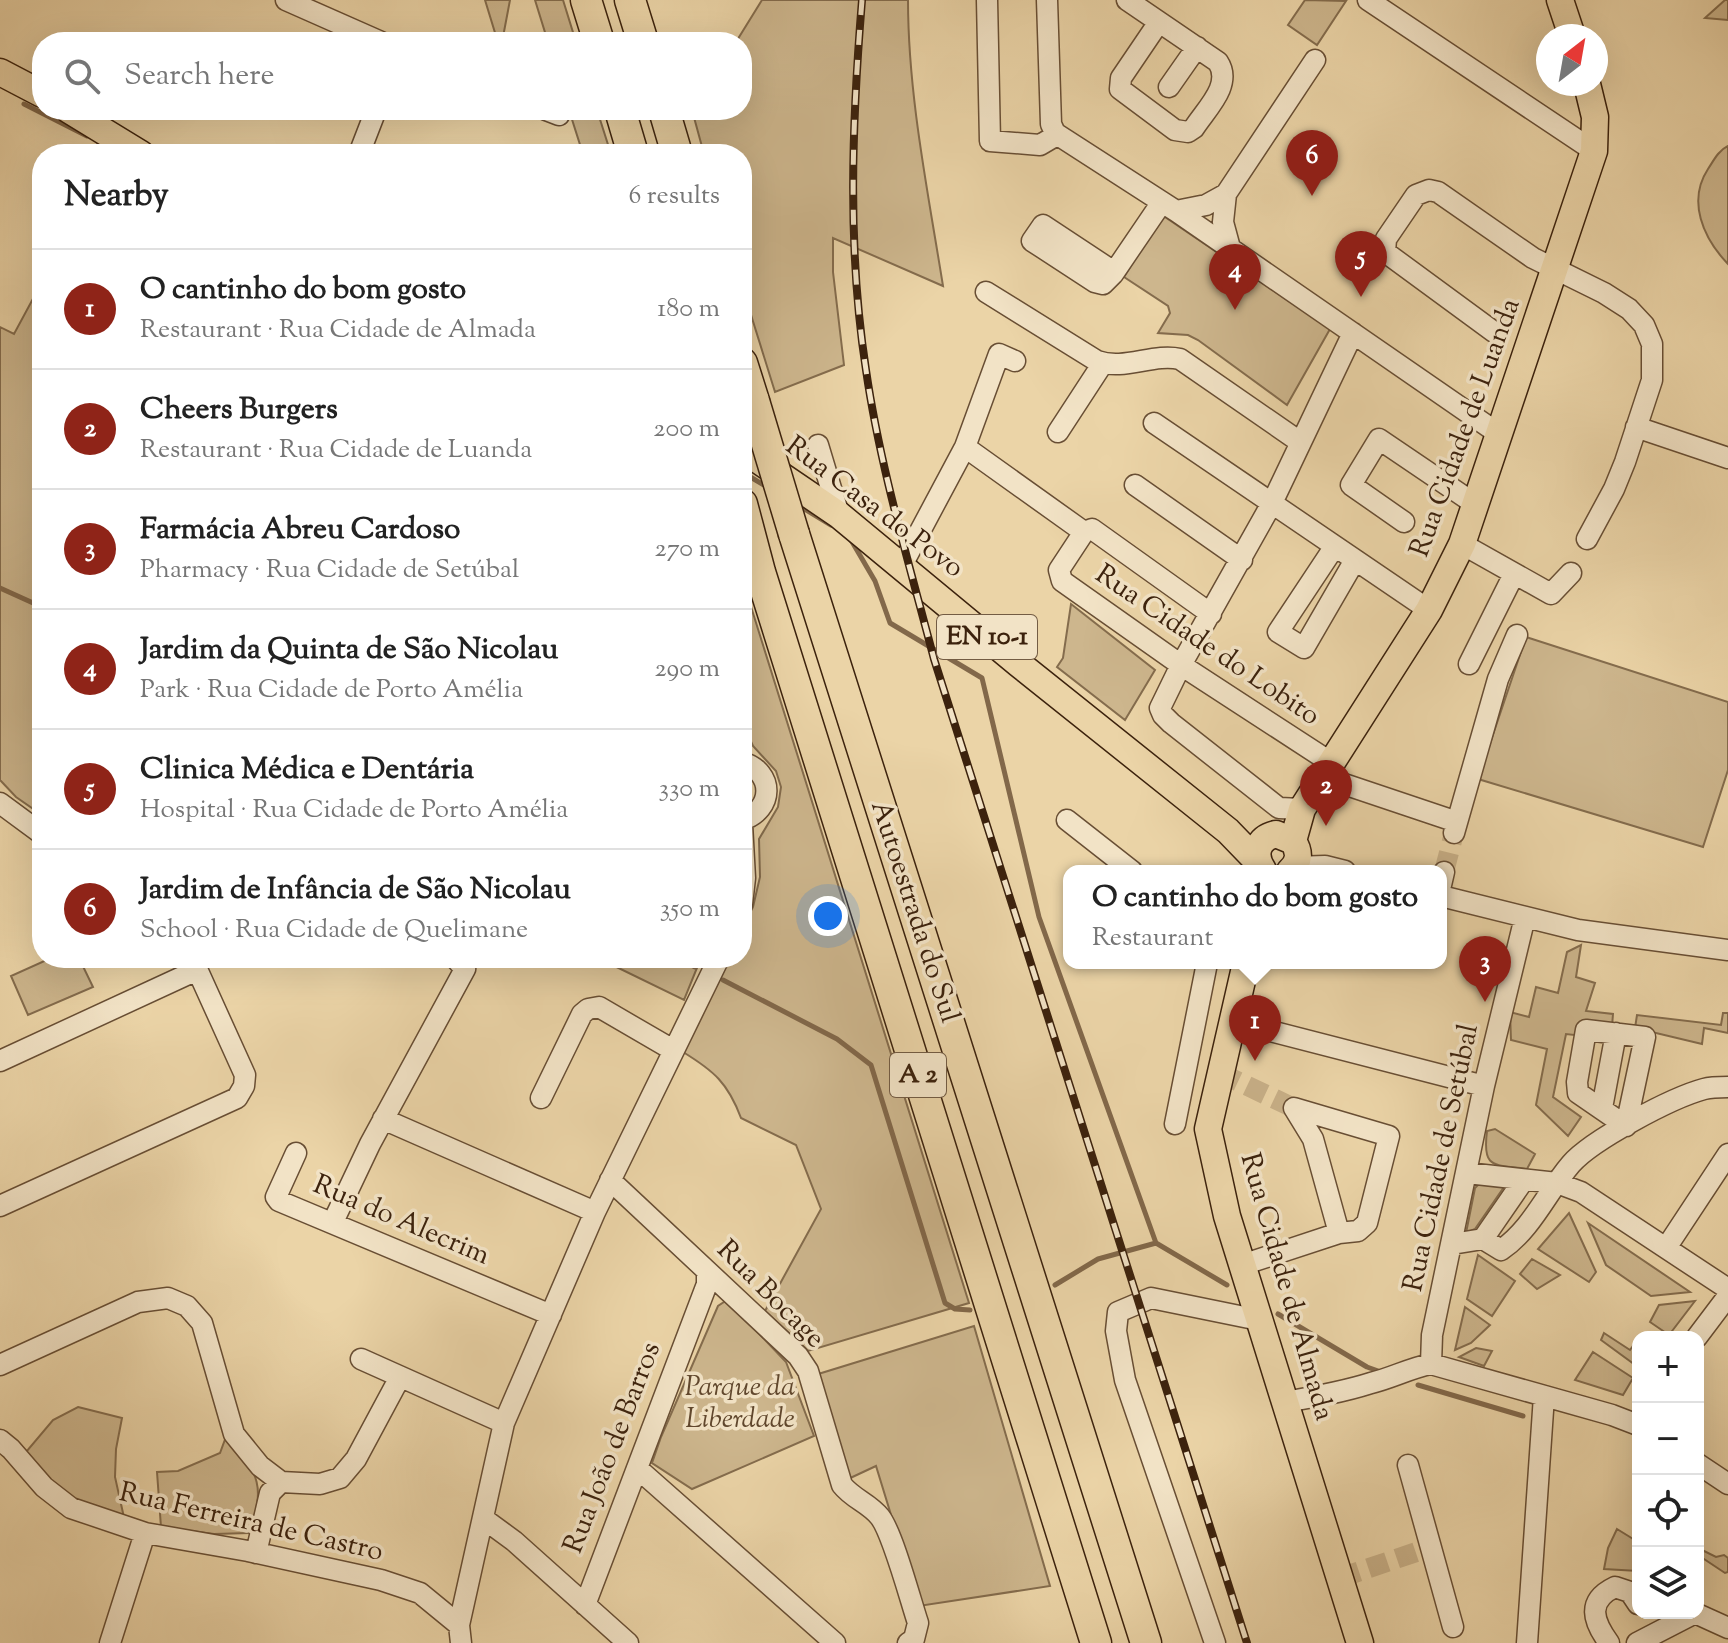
<!DOCTYPE html>
<html lang="en">
<head>
<meta charset="utf-8">
<style>
  body { margin:0; font-family:"Sorts Mill Goudy",serif; background:#f2f2f2; color:#222 }
  .controls { position:absolute; right:24px; bottom:24px; display:grid; overflow:hidden; border-radius:16px; box-shadow:0 8px 32px #0002 }
  .controls button { width:72px; height:72px; display:grid; place-items:center; padding:0; border:0; border-bottom:2px solid #e0e0e0; background:#fff; color:#222; font:40px sans-serif }
  .compass { position:absolute; left:1536px; top:24px; width:72px; height:72px; border-radius:50%; background:#fff; box-shadow:0 8px 32px #0002; rotate:31deg }
  .you { position:absolute; left:828px; top:916px; width:28px; height:28px; margin:-20px; border:6px solid #fff; border-radius:50%; background:#1a73e8; box-shadow:0 0 0 12px #1a73e833 }
  .badge { display:grid; place-items:center; width:52px; height:52px; border-radius:50%; background:#8f2418; color:#fff; font-size:26px; font-weight:700 }
  .pin { position:absolute; translate:-50% -66px; filter:drop-shadow(0 2px 4px #0008) }
  .pin::after { content:''; position:absolute; top:42px; width:28px; height:24px; background:inherit; clip-path:polygon(0 0,100% 0,50% 100%) }
  .popup { position:absolute; left:1063px; top:865px; width:384px; height:104px; box-sizing:border-box; display:grid; place-content:center; border-radius:16px; background:#fff; filter:drop-shadow(0 2px 6px #0005); font-size:26px; white-space:nowrap; color:#767676 }
  .popup b { font-size:30px; color:#222 }
  .popup::after { content:''; position:absolute; left:50%; top:100%; margin-left:-16px; border:16px solid transparent; border-top-color:#fff }
  .list { margin:0; padding:0; list-style:none }
  h2 { display:flex; justify-content:space-between; align-items:center; height:104px; margin:0; padding:0 32px; font-size:34px }
  h2 small { font-size:26px; font-weight:400; color:#767676 }
  .list li { display:grid; grid-template-columns:52px 1fr auto; gap:24px; align-items:center; box-sizing:border-box; height:120px; padding:0 32px; border-top:2px solid #e0e0e0 }
  .list b { display:block; font-size:30px; white-space:nowrap }
  .list p { margin:0; font-size:26px; white-space:nowrap; color:#767676 }
  .list em { font-size:26px; font-style:normal; color:#767676 }
  .icon { flex:none; width:44px; height:44px; fill:none; stroke:currentColor; stroke-width:2; stroke-linecap:round; stroke-linejoin:round }
  .map { position:relative; flex:none; width:1728px; height:1643px; overflow:hidden }
  .search { position:absolute; background:#fff; box-shadow:0 8px 32px #0002; left:32px; top:32px; width:720px; height:88px; display:flex; align-items:center; gap:20px; box-sizing:border-box; padding:0 28px; border-radius:32px; color:#767676; font-size:30px }
  .panel { position:absolute; background:#fff; box-shadow:0 8px 32px #0002; left:32px; top:144px; width:720px; height:824px; border-radius:32px }
  .map>svg:first-child { display:block }
  .green { fill:#cdb68d; stroke:#846c4d; stroke-width:2 }
  .lines { fill:none; stroke-linecap:round; stroke-linejoin:round }
  .stream { stroke:#82684a; stroke-width:5 }
  .minor-tunnel { stroke:#c8b088; stroke-width:20; stroke-dasharray:20 10; stroke-linecap:butt }
  .minor-casing { stroke:#684e34; stroke-width:23 }
  .major-casing { stroke:#3c220d; stroke-width:29 }
  .highway-casing { stroke:#3c220d; stroke-width:33 }
  .minor { stroke:#f2e3c6; stroke-width:20 }
  .major { stroke:#ebd4a7; stroke-width:26 }
  .highway { stroke:#ebd4a7; stroke-width:30 }
  .rail-casing { stroke:#3c220d; stroke-width:8 }
  .rail { stroke:#f2e3c6; stroke-width:5; stroke-dasharray:15; stroke-linecap:butt }
  .highway-bridge-casing { stroke:#3c220d; stroke-width:33; stroke-linecap:butt }
  .highway-bridge { stroke:#ebd4a7; stroke-width:30 }
  .labels { text-anchor:middle; dominant-baseline:central; stroke-width:7; stroke-linejoin:round; paint-order:stroke }
  .shield { fill:#f2e3c6; stroke:#735c44; stroke-width:2 }
  .shield-label { font-size:26px; font-weight:bold; fill:#3c220d }
  .street-label { font-size:28px; fill:#3c220d; stroke:#f2e3c6 }
  .park-label { font-size:28px; font-style:italic; fill:#60472d; stroke:#f2e3c6 }
</style>
</head>
<body>
<div class="map">
<svg width="1728" height="1643" viewBox="0 0 1728 1643">
  <rect width="100%" height="100%" fill="#ebd4a7"/>
  <filter id="stains"><feTurbulence type="fractalNoise" baseFrequency=".0025" numOctaves="4"/><feColorMatrix values="0 0 0 0 .2 0 0 0 0 .09 0 0 0 0 .02 0 0 0 .5 -.17"/></filter>
  <radialGradient id="worn" r=".72"><stop offset=".6" stop-color="#630" stop-opacity="0"/><stop offset="1" stop-color="#630" stop-opacity=".3"/></radialGradient>
  <path class="green" d="M485,0H510L503,37L505,42H494L496,36Z
    M535,0H563L576,42H548Z
    M762,0H908C908,95 928,192 943,286L833,238V272L844,365L775,392L742,286V154H704L692,110H742V42H736Z
    M1305,0L1346,1L1317,45L1288,25Z
    M1725,0H1728V20L1705,18Z
    M569,110H597L611,154H583Z
    M1728,146V264C1703,238 1687,201 1708,169C1714,160 1718,151 1728,146Z
    M1162,215L1330,329L1287,405L1198,340L1188,335L1158,333L1170,313L1168,306L1124,277Z
    M42,282V815L16,797L0,780V327L14,334Z
    M742,578L969,1303L808,1351L765,1311L821,1209L796,1145L741,1118C728,1083 714,1071 683,1052L728,958H742V929L753,907L760,877L759,839L778,807L781,787L776,771L753,746L748,735L742,667Z
    M1071,604L1155,670L1125,720L1057,667L1063,658Z
    M1526,637L1728,702V770L1703,847L1478,779Z
    M1581,945L1576,977L1595,983L1586,1011L1613,1014L1611,1039L1566,1034L1553,1097L1581,1117L1568,1136L1536,1105L1547,1049L1511,1040L1510,1012L1529,1017L1536,987L1558,993L1567,952Z
    M51,958H79L93,987L28,1015L11,976Z
    M598,958H701L684,1000Z
    M1723,1013H1728V1033L1704,1028L1702,1044L1635,1028L1637,1015L1721,1025Z
    M1495,1129L1535,1154L1527,1169C1494,1164 1482,1170 1487,1131Z
    M1480,1183L1504,1187L1475,1229L1466,1233L1475,1188Z
    M1569,1213L1596,1272L1589,1282L1538,1249Z
    M1588,1223L1690,1292L1651,1296L1606,1265Z
    M1478,1255L1515,1281L1492,1316L1467,1299Z
    M1532,1259L1560,1275L1537,1289L1520,1274Z
    M727,1300L786,1362L814,1436L692,1489L652,1463L661,1437L718,1306Z
    M1695,1301L1669,1335L1650,1322L1659,1305Z
    M1465,1307L1490,1325L1471,1343L1455,1350Z
    M974,1326L1050,1586L919,1606L876,1466L846,1480L815,1375Z
    M1604,1333L1630,1350L1638,1339V1367L1601,1340Z
    M1476,1348L1492,1351L1484,1366L1459,1357Z
    M1593,1352L1633,1378L1623,1395L1575,1380Z
    M78,1407L122,1418L116,1449L115,1477L125,1522L54,1489L26,1452L53,1420Z
    M227,1434C257,1474 267,1483 249,1533L214,1534L161,1527L157,1472L178,1471L220,1453Z
    M1617,1529L1638,1542V1571L1604,1569L1608,1548Z
    M1698,1548L1716,1557L1724,1555L1728,1558V1572L1725,1573L1698,1555Z"/>
  <g class="lines">
    <path class="stream" d="M24,104L87,136
      M99,143L112,154
      M742,472L769,488
      M798,505L831,525
      M851,540L875,581L890,623L982,678L1039,917L1156,1243L1227,1285
      M0,588L42,607
      M678,958L695,967
      M723,980L837,1039L871,1065L945,1303L955,1309L970,1310
      M1055,1285L1098,1259L1156,1243
      M1278,1314L1367,1367L1381,1372
      M1418,1385L1523,1416"/>
    <path class="minor-tunnel" d="M1444,872L1454,833
      M1220,1073L1294,1108
      M1340,1578L1431,1547"/>
    <g class="minor-casing">
      <path id="minor" d="M286,0L381,42
        M987,0L990,141L1040,145L1057,135
        M1047,0L1051,124L1055,133L1176,211L1499,434
        M1127,0L1218,62C1233,85 1206,109 1194,128L1188,132L1175,130L1120,89L1121,78L1159,22
        M1368,0L1594,151
        M1169,87L1197,47
        M546,110L559,115
        M359,154L376,110
        M1226,194L1223,222L1230,248
        M1176,211L1206,205L1226,194L1315,60
        M1114,272L1043,225L1032,241L1095,282L1103,284L1113,274L1162,202
        M986,292L1097,361C1124,371 1153,353 1180,359L1300,442
        M1494,332L1385,252L1386,239L1416,195L1429,190L1438,192L1533,258L1604,293L1629,309L1644,325L1652,344V380L1625,462L1614,489L1587,539
        M1154,423L1429,610
        M1636,427L1728,458
        M1058,432L1103,363
        M818,445L839,515
        M965,447L1084,532
        M1135,485L1242,560
        M1404,522L1351,485L1379,439L1475,504
        M1084,532L1059,570L1062,581L1181,665L1330,762
        M1084,532L1092,529L1211,614
        M1462,544L1551,594L1571,573
        M1335,546L1278,632L1304,648L1355,560
        M901,567L965,447L999,354L1015,361
        M1469,664L1514,574
        M742,762C775,772 774,810 742,820
        M1320,776L1457,822
        M0,803L42,834
        M1302,809L1279,808L1171,723L1163,715L1160,708L1181,665L1272,503L1353,333
        M1067,820L1132,871
        M742,824L745,878L742,904
        M1454,833L1498,679L1517,635
        M1294,867L1325,866L1345,871
        M1441,885L1444,872
        M1441,896L1578,930L1728,950
        M1232,1021L1484,1086
        M1586,1030L1645,1037L1626,1126L1578,1093L1577,1082Z
        M0,1061L197,970
        M541,1098L582,1014L588,1009L599,1007L673,1050
        M1602,1108L1616,1033
        M383,1119L595,1212
        M1175,1124L1207,963
        M296,1153L276,1197L279,1201L551,1315
        M1467,1173L1557,1183L1581,1192L1728,1289
        M610,1180L798,1356L808,1371L842,1485C853,1499 869,1503 880,1517C893,1534 910,1599 918,1623L914,1639L908,1643
        M0,1206L237,1098L244,1086L245,1075L192,958
        M333,1222L370,1144L465,969L455,958
        M1483,1239L1523,1181
        M1452,1244L1483,1239L1501,1250C1532,1229 1547,1192 1571,1164C1592,1140 1671,1098 1704,1089C1711,1087 1720,1087 1728,1087
        M1666,1248L1728,1154
        M1242,1265L1339,1233L1358,1231L1367,1223L1389,1136L1294,1108L1313,1139L1339,1233
        M1697,1337L1728,1296
        M361,1359L504,1423
        M1431,1364L1432,1335L1484,1086L1525,917
        M0,1365L138,1302L168,1298L187,1306L202,1323L234,1434L260,1466L281,1482L320,1484L340,1478L356,1459L400,1377
        M1285,1402C1314,1397 1343,1392 1371,1383C1392,1378 1410,1368 1431,1364L1612,1415L1638,1425
        M0,1440L11,1449L44,1487L71,1508L145,1533L248,1551L381,1580L420,1593L459,1625
        M1698,1464L1728,1484
        M1408,1465L1453,1627
        M637,1468L835,1643
        M484,1519L514,1541L628,1643
        M256,1553L270,1493L281,1482
        M585,1605L707,1284V1271
        M110,1643L145,1533
        M461,1643L459,1625L504,1423L595,1212L719,958
        M1215,1643L1125,1380L1116,1331L1118,1312L1151,1298L1259,1320
        M1527,1643L1544,1396
        M1609,1643C1593,1621 1586,1601 1615,1587L1630,1592L1638,1604
        M1637,1643L1695,1613L1728,1628"/>
    </g>
    <g class="major-casing">
      <path id="major" d="M1560,0L1572,36
        M0,72L42,94
        M69,110L141,154
        M742,449L839,515L1019,664L1228,831L1258,862
        M1293,841L1302,809L1429,610L1462,544L1594,151L1595,117L1587,84
        M1263,870C1252,854 1258,838 1276,834L1293,841C1300,852 1300,862 1290,871
        M1246,963L1208,1129L1227,1216L1360,1643"/>
    </g>
    <g class="highway-casing">
      <path id="highway" d="M586,0L599,42
        M630,0L643,42
        M620,110L633,154
        M664,110L677,154
        M742,363L754,401
        M742,504L760,572L1096,1643
        M794,534L1146,1643"/>
    </g>
    <use href="#minor" class="minor"/>
    <use href="#major" class="major"/>
    <use href="#highway" class="highway"/>
    <g class="rail-casing">
      <path id="rail" d="M862,0C852,123 847,247 866,370C880,467 909,563 934,659L1247,1643"/>
    </g>
    <use href="#rail" class="rail"/>
    <g class="highway-bridge-casing">
      <path id="highway-bridge" d="M754,401L794,534"/>
    </g>
    <use href="#highway-bridge" class="highway-bridge"/>
  </g>
  <g class="labels">
    <g class="shield">
      <rect x="937" y="615" width="100" height="44" rx="6"/>
      <rect x="890" y="1053" width="56" height="44" rx="6"/>
    </g>
    <g class="shield-label">
      <text x="987" y="637">EN 10-1</text>
      <text x="918" y="1075">A 2</text>
    </g>
    <g class="street-label">
      <text transform="translate(1466 428) rotate(-70)">Rua Cidade de Luanda</text>
      <text transform="translate(874 508) rotate(37)">Rua Casa do Povo</text>
      <text transform="translate(1207 646) rotate(34)">Rua Cidade do Lobito</text>
      <text transform="translate(914 912) rotate(72)">Autoestrada do Sul</text>
      <text transform="translate(1442 1158) rotate(-78)">Rua Cidade de Setúbal</text>
      <text transform="translate(401 1221) rotate(23)">Rua do Alecrim</text>
      <text transform="translate(1286 1287) rotate(74)">Rua Cidade de Almada</text>
      <text transform="translate(770 1295) rotate(45)">Rua Bocage</text>
      <text transform="translate(613 1448) rotate(-69)">Rua João de Barros</text>
      <text transform="translate(251 1523) rotate(13)">Rua Ferreira de Castro</text>
    </g>
    <g class="park-label">
      <text x="740" y="1388">Parque da<tspan x="740" dy="32">Liberdade</tspan></text>
    </g>
  </g>
  <rect width="100%" height="100%" filter="url(#stains)"/>
  <rect width="100%" height="100%" fill="url(#worn)"/>
</svg>
<div class="controls">
<button>+</button>
<button>−</button>
<button><svg class="icon" aria-label="locate" viewBox="0 0 24 24"><circle cx="12" cy="12" r="6"/><path d="M12 2v4M12 18v4M2 12h4M18 12h4"/></svg></button>
<button><svg class="icon" aria-label="layers" viewBox="0 0 24 24"><path d="M12 4l9 5-9 5-9-5zM3 14l9 5 9-5"/></svg></button>
</div>
<svg class="compass" viewBox="-18 -18 36 36"><path d="M0-13l5 13h-10z" fill="#e53935"/><path d="M0 13l5-13h-10z" fill="#767676"/></svg>
<div class="you"></div>
<div class="pin badge" style="left:1255px;top:1061px">1</div>
<div class="popup"><b>O cantinho do bom gosto</b>Restaurant</div>
<div class="pin badge" style="left:1326px;top:826px">2</div>
<div class="pin badge" style="left:1485px;top:1002px">3</div>
<div class="pin badge" style="left:1235px;top:310px">4</div>
<div class="pin badge" style="left:1361px;top:297px">5</div>
<div class="pin badge" style="left:1312px;top:196px">6</div>
<div class="search"><svg class="icon" aria-label="search" viewBox="0 0 24 24"><circle cx="10" cy="10" r="6"/><path d="M15 15l6 6"/></svg>Search here</div>
<section class="panel">
<h2>Nearby<small>6 results</small></h2>
<ul class="list">
<li><span class="badge">1</span><div><b>O cantinho do bom gosto</b><p>Restaurant · Rua Cidade de Almada</p></div><em>180 m</em></li>
<li><span class="badge">2</span><div><b>Cheers Burgers</b><p>Restaurant · Rua Cidade de Luanda</p></div><em>200 m</em></li>
<li><span class="badge">3</span><div><b>Farmácia Abreu Cardoso</b><p>Pharmacy · Rua Cidade de Setúbal</p></div><em>270 m</em></li>
<li><span class="badge">4</span><div><b>Jardim da Quinta de São Nicolau</b><p>Park · Rua Cidade de Porto Amélia</p></div><em>290 m</em></li>
<li><span class="badge">5</span><div><b>Clinica Médica e Dentária</b><p>Hospital · Rua Cidade de Porto Amélia</p></div><em>330 m</em></li>
<li><span class="badge">6</span><div><b>Jardim de Infância de São Nicolau</b><p>School · Rua Cidade de Quelimane</p></div><em>350 m</em></li>
</ul>
</section>
</div>
</body>
</html>
